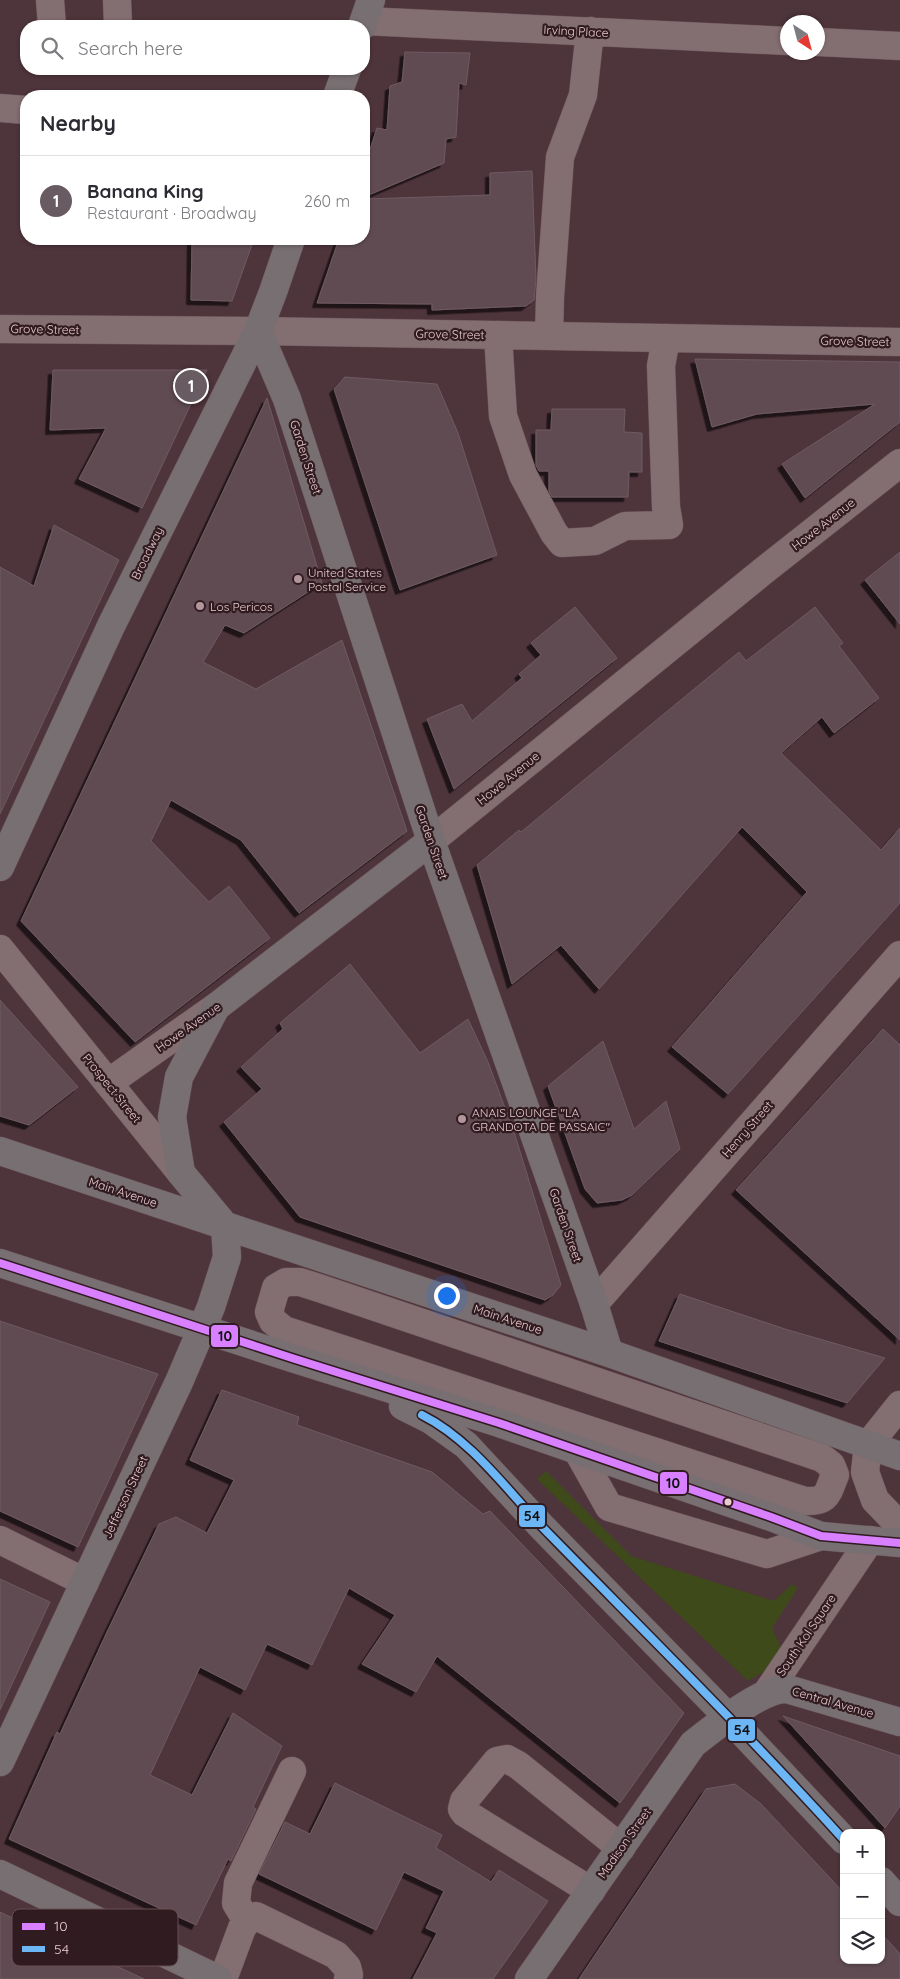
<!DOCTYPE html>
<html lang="en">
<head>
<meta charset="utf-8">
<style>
  body { margin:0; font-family:Quicksand,sans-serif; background:#f2f2f3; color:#2b2b33 }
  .controls { position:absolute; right:15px; bottom:15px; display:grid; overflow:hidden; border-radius:10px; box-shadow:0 1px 4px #0004 }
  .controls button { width:45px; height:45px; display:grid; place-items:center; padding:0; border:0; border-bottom:1px solid #e1e1e2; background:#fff; color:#2b2b33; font:25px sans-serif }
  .compass { position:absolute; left:780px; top:15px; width:45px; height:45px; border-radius:50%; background:#fff; box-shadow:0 1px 4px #0004; rotate:144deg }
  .you { position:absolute; left:446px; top:1295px; width:18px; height:18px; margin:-12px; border:4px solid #fff; border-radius:50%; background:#1a73e8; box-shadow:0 0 0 8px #1a73e833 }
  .badge { display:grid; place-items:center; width:32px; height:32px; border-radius:50%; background:#685b62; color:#fff; font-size:16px; font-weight:700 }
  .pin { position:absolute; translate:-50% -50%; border:2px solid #fff; box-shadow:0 1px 5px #0006 }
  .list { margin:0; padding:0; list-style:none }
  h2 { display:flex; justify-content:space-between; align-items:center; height:65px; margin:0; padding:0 20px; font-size:21px }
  h2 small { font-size:16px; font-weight:400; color:#7c7c81 }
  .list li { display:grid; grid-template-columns:32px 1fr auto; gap:15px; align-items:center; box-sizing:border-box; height:90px; padding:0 20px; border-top:1px solid #e1e1e2 }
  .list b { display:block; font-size:19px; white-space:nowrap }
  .list p { margin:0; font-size:16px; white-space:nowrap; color:#7c7c81 }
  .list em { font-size:16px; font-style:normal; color:#7c7c81 }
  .icon { flex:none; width:28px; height:28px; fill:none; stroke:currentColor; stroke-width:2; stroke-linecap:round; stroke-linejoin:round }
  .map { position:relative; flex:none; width:900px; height:1979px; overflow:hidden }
  .search { position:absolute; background:#fff; box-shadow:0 1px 4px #0004; left:20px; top:20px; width:350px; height:55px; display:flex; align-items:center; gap:12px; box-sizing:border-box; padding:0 18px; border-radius:20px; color:#7c7c81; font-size:19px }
  .panel { position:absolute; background:#fff; box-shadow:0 1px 4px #0004; left:20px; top:90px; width:350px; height:155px; border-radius:20px }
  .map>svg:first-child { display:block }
  .green { fill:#3e4a19 }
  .building { fill:#604c53; stroke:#6f5a62; filter:url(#shadow) }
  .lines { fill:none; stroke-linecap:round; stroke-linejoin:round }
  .minor-casing { stroke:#695258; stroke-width:29 }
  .major-casing { stroke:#695258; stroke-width:29 }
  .minor { stroke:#836e72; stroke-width:28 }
  .major { stroke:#786f72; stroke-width:28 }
  .bus-1-casing { stroke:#301b20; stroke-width:11 }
  .bus-2-casing { stroke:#301b20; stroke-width:11 }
  .bus-1 { stroke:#d880ff; stroke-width:8 }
  .bus-2 { stroke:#6db6f5; stroke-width:8 }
  .poi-dot { fill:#b3969c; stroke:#301b20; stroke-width:2 }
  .bus-dot { fill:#e9cbd0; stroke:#301b20; stroke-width:2 }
  .labels { text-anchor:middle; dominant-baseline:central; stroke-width:4.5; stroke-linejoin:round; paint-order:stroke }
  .street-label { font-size:12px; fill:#e9cbd0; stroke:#301b20 }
  .poi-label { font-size:12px; fill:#e9cbd0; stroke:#301b20; text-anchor:start }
  .key { fill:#301b20; stroke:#685055; stroke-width:1 }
  .key-label { font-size:14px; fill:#e9cbd0 }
  .line-badge { stroke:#301b20; stroke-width:2 }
  .pale-badge-label { font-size:14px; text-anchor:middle; font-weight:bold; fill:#111 }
</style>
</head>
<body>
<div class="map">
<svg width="900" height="1979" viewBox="0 0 900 1979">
  <defs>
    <filter id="shadow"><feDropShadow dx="-4.5" dy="4.5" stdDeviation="0" flood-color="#0009"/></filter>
  </defs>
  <rect width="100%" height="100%" fill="#4e343b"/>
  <path class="green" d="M546,1471L631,1556L774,1601L792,1584L798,1588L772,1628L783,1651L770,1668L748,1681L537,1479Z"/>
  <path class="building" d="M405,52L470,53L466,85L459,83L456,137L446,139L444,163L364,197V168L377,128L387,130L390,86L402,82Z
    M532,171L536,279L534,300L526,306L432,310V304L317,303L339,239H364V199L490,195V173Z
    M192,239H254L232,301L191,300Z
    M695,359L900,362V422L805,498L782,464L875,404L757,414L712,427Z
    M53,370H207L142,508L79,479L106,428L50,430Z
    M345,377L437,384L458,433L497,555L400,590L334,389Z
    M267,398L322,583L244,633L225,625L203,662L256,689L342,640L407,831L299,913L241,840L171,800L151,841L209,902L229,886L270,938L135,1042L21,921Z
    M552,409H625L624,432L642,433V472H629L628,497H552L549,491V471H539L536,465V430H551Z
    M54,525L119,560L0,814V567L34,586Z
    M900,552V624L865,580Z
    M575,607L617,658L454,789L427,719L462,704L472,721L522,678L519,674L541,655L531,643Z
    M815,607L843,643L839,646L879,698L834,733L822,717L781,753L881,850L900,828V903L728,1094L672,1047L807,892L742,827L599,989L561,945L512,984L477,865L519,830L521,832L739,652L746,661Z
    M350,964L420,1053L468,1019L488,1062L515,1135L561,1285L553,1295L545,1300L300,1217L224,1122L262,1089L241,1067L283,1029L280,1023Z
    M0,1000L78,1087L29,1125L0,1116Z
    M883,1029L900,1045V1340L736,1190Z
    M603,1041L634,1129L666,1101L680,1149L632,1195L622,1200L597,1203L585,1189L548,1086Z
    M680,1294L785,1329L885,1358L847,1403L659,1341Z
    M0,1321L158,1374L78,1547L0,1511Z
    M222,1390L299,1417L297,1425L432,1472L483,1514L490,1511L684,1713L620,1803L437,1656L416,1692L362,1664L395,1615L349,1588L312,1665L267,1644L245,1690L200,1667L150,1775L192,1795L233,1713L282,1746L253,1807L256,1809L231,1861L228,1859L196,1925L9,1839L57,1732L60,1734L107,1632L159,1524L176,1517L207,1533L234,1480L190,1460Z
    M0,1579L50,1602L0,1710Z
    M783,1716L900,1756V1806L885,1828Z
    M335,1783L442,1835L436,1848L491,1882L499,1870L548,1901L493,1979H413L437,1933L426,1928L444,1891L404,1872L376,1930L259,1874L285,1822L310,1834Z
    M735,1784L761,1804L844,1893V1960H881V1933L900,1954V1979H579L706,1789Z
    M0,1912L144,1979H0Z"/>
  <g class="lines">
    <g class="minor-casing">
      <path id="minor" d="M50,0L52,26
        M117,0L118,26
        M364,21L788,41
        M818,42L900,46
        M0,108L26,110
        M0,329L258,331L900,342
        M498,335L503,416L523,475L554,533L562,543L595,541L625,526L669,525L666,507L661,366L666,338
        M549,336L550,297L560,157L583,95L590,31
        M431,841L762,572L900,463
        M0,949L181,1173
        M108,1083L216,1007
        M286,1282H300L322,1289L822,1458L831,1465L835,1475C827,1494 828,1502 805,1501L284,1330L273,1321L269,1312L276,1288Z
        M594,1304L900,955
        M900,1405L868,1445L865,1472L875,1500L900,1526
        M577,1450L609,1507L767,1554L821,1536
        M0,1540L85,1582
        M766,1694L870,1540
        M591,1891L465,1813L462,1809L464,1801L497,1761L507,1759L518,1765L621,1848
        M247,1921L236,1903L238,1883L292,1771
        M223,1979L242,1928L247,1921L256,1916L336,1955L347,1967L349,1975L348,1979"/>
    </g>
    <g class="major-casing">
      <path id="major" d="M362,26L371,0
        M337,96L347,69
        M258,331L287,399L431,841L594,1304L609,1353
        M0,867L111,626L258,331L273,292L291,239
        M0,1151L609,1353L900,1456
        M225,1226L181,1173L172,1117L179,1077L216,1007L431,841
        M0,1263L295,1359L499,1423L771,1517L821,1536L900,1543
        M403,1406L431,1420L466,1445L542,1527L728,1717L844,1840
        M0,1762L179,1382L211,1307L227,1257L225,1226
        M0,1874L218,1979
        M881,1881L900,1902
        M529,1979L693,1744C714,1728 761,1688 787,1689L900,1722"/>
    </g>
    <use href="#minor" class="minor"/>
    <use href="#major" class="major"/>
    <g class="bus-1-casing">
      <path id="bus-1" d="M0,1263L295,1359L499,1423L771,1517L821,1536L900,1543"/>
    </g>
    <g class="bus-2-casing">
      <path id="bus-2" d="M422,1415C474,1441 511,1496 551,1536C650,1637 750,1736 844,1840"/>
    </g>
    <use href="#bus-1" class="bus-1"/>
    <use href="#bus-2" class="bus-2"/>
  </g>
  <g class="poi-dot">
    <circle cx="298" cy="579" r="5"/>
    <circle cx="200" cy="606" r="5"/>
    <circle cx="462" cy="1119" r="5"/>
  </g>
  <circle class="bus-dot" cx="728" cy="1502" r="4.5"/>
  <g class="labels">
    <g class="street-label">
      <text transform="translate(576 31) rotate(3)">Irving Place</text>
      <text transform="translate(45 329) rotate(1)">Grove Street</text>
      <text transform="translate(450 334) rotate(1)">Grove Street</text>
      <text transform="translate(855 341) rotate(1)">Grove Street</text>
      <text transform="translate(306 457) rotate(72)">Garden Street</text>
      <text transform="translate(823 524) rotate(-38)">Howe Avenue</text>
      <text transform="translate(147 553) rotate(-64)">Broadway</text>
      <text transform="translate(508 778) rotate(-39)">Howe Avenue</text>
      <text transform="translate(432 842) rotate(71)">Garden Street</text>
      <text transform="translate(188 1027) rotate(-35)">Howe Avenue</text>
      <text transform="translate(112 1088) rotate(51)">Prospect Street</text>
      <text transform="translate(747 1129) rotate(-49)">Henry Street</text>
      <text transform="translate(123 1192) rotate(18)">Main Avenue</text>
      <text transform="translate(566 1225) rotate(71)">Garden Street</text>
      <text transform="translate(508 1319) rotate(18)">Main Avenue</text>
      <text transform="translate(125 1497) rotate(-65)">Jefferson Street</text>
      <text transform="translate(806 1635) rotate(-56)">South Kol Square</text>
      <text transform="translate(833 1702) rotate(16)">Central Avenue</text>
      <text transform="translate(624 1843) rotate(-55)">Madison Street</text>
    </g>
    <g class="poi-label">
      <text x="308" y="572">United States<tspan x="308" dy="14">Postal Service</tspan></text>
      <text x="210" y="606">Los Pericos</text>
      <text x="472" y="1112">ANAIS LOUNGE "LA<tspan x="472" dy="14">GRANDOTA DE PASSAIC"</tspan></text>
    </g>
  </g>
  <rect x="12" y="1909" width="166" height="57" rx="8" class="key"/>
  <rect x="22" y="1923" width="23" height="7" fill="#d880ff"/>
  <rect x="22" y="1946" width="23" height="6" fill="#6db6f5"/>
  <g class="key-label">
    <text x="54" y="1931">10</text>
    <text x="54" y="1954">54</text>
  </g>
  <g class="line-badge">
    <rect x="210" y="1324" width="29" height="24" rx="5" fill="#d880ff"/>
    <rect x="659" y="1471" width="29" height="24" rx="5" fill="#d880ff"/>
    <rect x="518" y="1504" width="28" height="24" rx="5" fill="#6db6f5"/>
    <rect x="727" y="1718" width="29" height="24" rx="5" fill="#6db6f5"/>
  </g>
  <g class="pale-badge-label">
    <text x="225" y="1341">10</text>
    <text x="673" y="1488">10</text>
    <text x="532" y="1521">54</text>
    <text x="742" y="1735">54</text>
  </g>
</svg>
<div class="controls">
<button>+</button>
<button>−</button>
<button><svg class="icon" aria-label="layers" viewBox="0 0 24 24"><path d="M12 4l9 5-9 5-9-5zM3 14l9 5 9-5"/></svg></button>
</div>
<svg class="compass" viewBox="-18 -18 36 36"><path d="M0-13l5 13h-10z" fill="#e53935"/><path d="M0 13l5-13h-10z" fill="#7c7c81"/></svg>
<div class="you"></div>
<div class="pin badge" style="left:191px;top:386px">1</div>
<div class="search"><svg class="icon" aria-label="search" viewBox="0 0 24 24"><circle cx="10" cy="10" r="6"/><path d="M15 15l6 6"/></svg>Search here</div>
<section class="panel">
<h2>Nearby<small></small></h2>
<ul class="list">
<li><span class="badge">1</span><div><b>Banana King</b><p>Restaurant · Broadway</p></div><em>260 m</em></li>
</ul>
</section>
</div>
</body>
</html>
